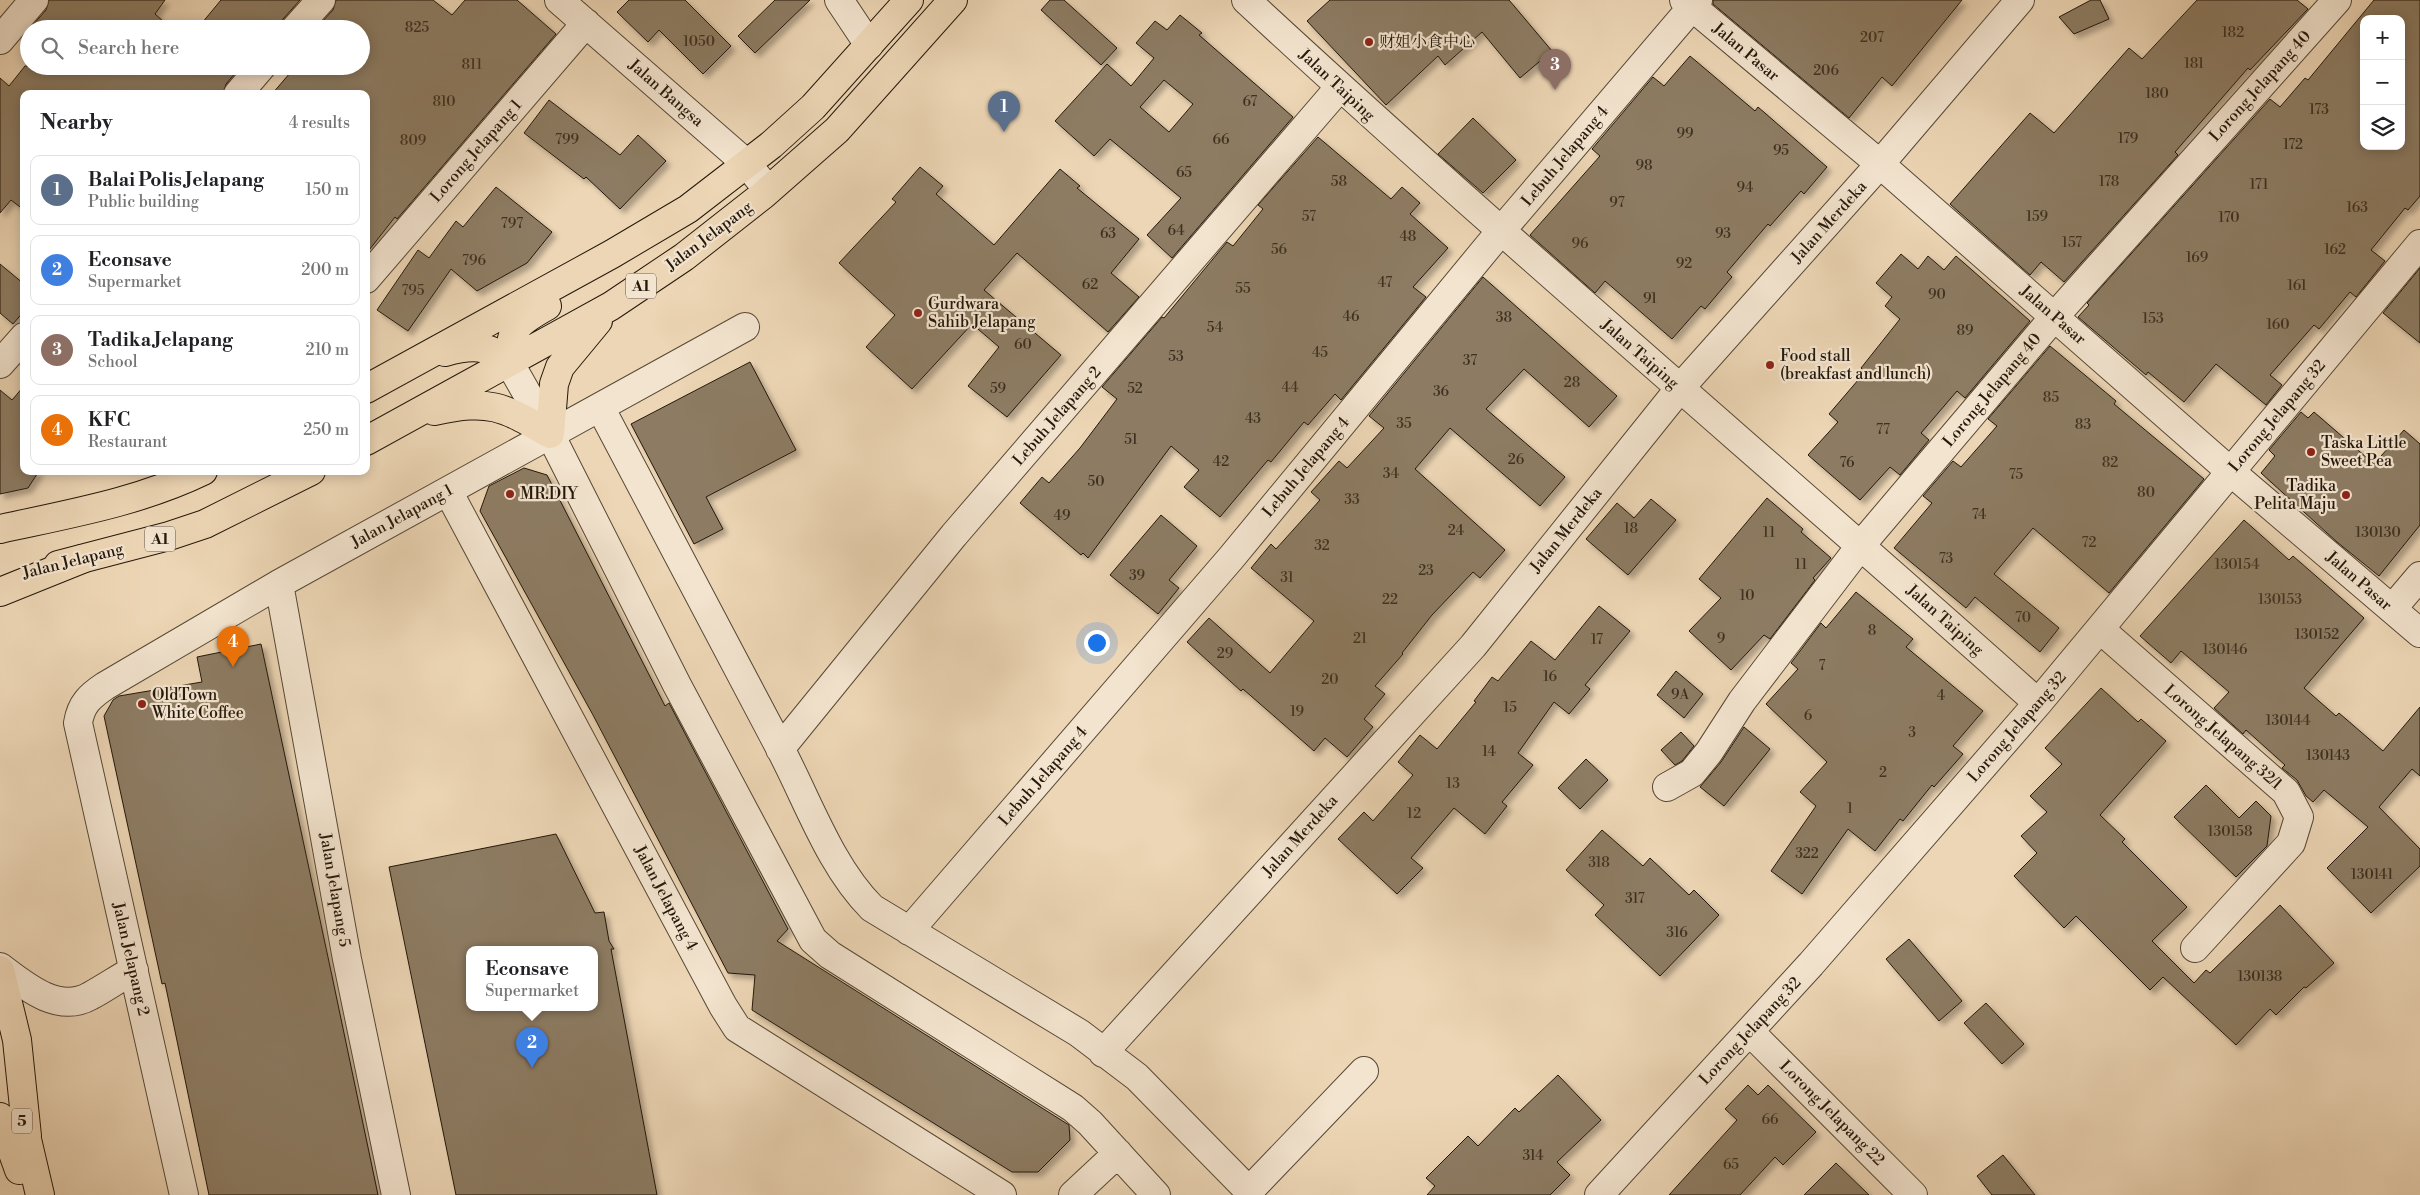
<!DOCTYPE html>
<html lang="en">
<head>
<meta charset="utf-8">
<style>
  body { margin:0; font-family:"Libre Bodoni","Noto Serif SC",serif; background:#f2f2f2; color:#202124 }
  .controls { position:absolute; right:15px; top:15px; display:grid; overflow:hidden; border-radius:10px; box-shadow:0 2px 12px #0003 }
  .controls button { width:45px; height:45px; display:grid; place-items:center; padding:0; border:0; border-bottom:1px solid #e0e0e0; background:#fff; color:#202124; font:25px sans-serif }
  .you { position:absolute; left:1096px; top:642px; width:18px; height:18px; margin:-12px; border:4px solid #fff; border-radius:50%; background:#1a73e8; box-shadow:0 0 0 8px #1a73e833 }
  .badge { display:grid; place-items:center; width:32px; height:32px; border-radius:50%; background:#8f2418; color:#fff; font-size:16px; font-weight:700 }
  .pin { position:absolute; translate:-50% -41px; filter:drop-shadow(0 1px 2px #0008) }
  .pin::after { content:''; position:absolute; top:26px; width:18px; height:15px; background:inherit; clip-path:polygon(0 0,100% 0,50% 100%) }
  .popup { position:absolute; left:466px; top:946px; width:132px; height:65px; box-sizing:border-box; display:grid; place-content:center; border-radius:10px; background:#fff; filter:drop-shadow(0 1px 4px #0005); font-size:16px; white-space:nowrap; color:#757577 }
  .popup b { font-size:19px; color:#202124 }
  .popup::after { content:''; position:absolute; left:50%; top:100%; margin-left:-10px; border:10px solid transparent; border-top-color:#fff }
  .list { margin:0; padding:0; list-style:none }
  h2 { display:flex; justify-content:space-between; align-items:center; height:65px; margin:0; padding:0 20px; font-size:21px }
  h2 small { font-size:16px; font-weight:400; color:#757577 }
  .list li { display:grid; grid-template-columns:32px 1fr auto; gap:15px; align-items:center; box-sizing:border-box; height:70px; margin:0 10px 10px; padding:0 10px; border:1px solid #e0e0e0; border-radius:10px }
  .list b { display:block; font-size:19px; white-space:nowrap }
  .list p { margin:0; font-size:16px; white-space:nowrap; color:#757577 }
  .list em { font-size:16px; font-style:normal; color:#757577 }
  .icon { flex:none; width:28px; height:28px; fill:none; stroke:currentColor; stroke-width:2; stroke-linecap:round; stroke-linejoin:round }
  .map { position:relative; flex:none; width:2420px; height:1195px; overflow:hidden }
  .search { position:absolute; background:#fff; box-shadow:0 2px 12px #0003; left:20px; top:20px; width:350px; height:55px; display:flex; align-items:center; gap:12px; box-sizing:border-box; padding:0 18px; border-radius:28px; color:#757577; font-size:19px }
  .panel { position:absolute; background:#fff; box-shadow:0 2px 12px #0003; left:20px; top:90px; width:350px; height:385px; border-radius:10px }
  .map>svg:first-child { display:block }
  .building { fill:#8d7b63; stroke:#24180b; fill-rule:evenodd; filter:url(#shadow) }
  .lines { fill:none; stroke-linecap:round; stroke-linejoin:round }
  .minor-casing { stroke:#564836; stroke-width:30 }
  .major-casing { stroke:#24180b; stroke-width:30 }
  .highway-casing { stroke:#24180b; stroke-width:30 }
  .minor { stroke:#f3e4cf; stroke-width:28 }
  .major { stroke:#edd6b5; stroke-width:28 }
  .highway { stroke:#edd6b5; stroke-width:28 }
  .poi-dot { fill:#8f2418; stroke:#f3e4cf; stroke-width:2 }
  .labels { text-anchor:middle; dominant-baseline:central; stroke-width:4.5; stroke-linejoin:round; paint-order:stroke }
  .number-label { font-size:14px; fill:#3e3121 }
  .shield { fill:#f3e4cf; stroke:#625546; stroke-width:1 }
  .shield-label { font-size:15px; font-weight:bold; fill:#24180b }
  .poi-label { font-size:16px; fill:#24180b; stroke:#f3e4cf; text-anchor:start }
  .street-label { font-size:16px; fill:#24180b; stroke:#f3e4cf }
</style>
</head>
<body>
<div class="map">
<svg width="2420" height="1195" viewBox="0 0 2420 1195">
  <defs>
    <filter id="shadow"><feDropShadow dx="4.5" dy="4.5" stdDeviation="2.5" flood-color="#0004"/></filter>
  </defs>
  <rect width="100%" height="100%" fill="#edd6b5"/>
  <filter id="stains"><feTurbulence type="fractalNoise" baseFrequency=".004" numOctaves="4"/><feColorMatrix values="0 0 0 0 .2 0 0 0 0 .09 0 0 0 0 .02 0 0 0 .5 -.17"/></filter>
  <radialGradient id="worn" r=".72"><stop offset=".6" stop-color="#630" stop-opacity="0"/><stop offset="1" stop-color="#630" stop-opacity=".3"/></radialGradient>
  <path class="building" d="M49,0H165L155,14L172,29H35L32,26L46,10Z
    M221,0H300L283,19L280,29H197Z
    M336,0H433L452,15L465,0H517L556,34L397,219L395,217L366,254V94H272L296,66H361V29H327L321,23L333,10Z
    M629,0H685L731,46L703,74L659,30L648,42L617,12Z
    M775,0H810L755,53L738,36Z
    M1050,0H1064L1117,48L1101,65L1041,10Z
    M1330,0H1509L1552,51L1520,78L1482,32L1445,65L1438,56L1386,105L1307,21Z
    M1713,0H1962L1892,86L1882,77L1849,118L1713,4Z
    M2091,0H2100L2109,19L2074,34L2059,17Z
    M2197,0H2297L2308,9L2250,70L2248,68L2175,152L2178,155L2064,282L2041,262L2030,275L1950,204L2030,113L2054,133L2129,48L2142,59Z
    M2374,0H2420V196L2408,210L2405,208L2371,250L2385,261L2356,297L2350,292L2319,329L2314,325L2270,375L2282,385L2266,405L2216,364L2184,402L2148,372L2146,375L2078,317L2089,305L2087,303L2270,99L2280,107L2305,78L2308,80ZM2364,19H2401V146H2364Z
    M1180,15L1202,33L1199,35L1293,117L1172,258L1147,235L1181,198L1110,139L1094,156L1055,121L1107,64L1131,86L1154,58L1136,43L1155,21L1167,30ZM1164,80L1193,104L1169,132L1140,107Z
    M1690,56L1755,111L1758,107L1827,167L1804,194L1801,191L1770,226L1768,224L1727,272L1732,277L1705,309L1701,306L1672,339L1605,281L1595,293L1530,235L1600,156L1592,149L1653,77L1664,86Z
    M25,66H241L226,84L223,94H24V210L11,200L0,213V78L9,86Z
    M549,100L620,155L638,135L666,161L620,209L586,177L584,179L524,133Z
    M1473,118L1516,160L1483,193L1438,154Z
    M1318,137L1391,199L1402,187L1420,203L1410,214L1448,248L1413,287L1426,297L1341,400L1335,394L1308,425L1304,422L1271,462L1268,460L1220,517L1184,487L1199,470L1171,446L1088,558L1083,553L1081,555L1020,503L1042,477L1049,483L1080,448L1117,399L1102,387L1162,317L1164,318L1227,242L1233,246L1263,209L1258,205Z
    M920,167L943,186L936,194L994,245L1060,169L1080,186L1077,188L1139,239L1111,273L1139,297L1108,332L1017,253L984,290L1061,355L1007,417L968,386L999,347L972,324L912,389L866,347L895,315L839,263L896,202L892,199Z
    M496,187L552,232L527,263L477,291L451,269L408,331L377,310L418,250L429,258L456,221L463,227Z
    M1901,254L1918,269L1928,256L1944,270L1956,256L2030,321L1965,398L1957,391L1921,433L1929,440L1900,475L1890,467L1860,500L1808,455L1838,422L1829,414L1865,372L1861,368L1900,319L1885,306L1892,297L1876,283Z
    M0,264L24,284V311L13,324L0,313Z
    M2420,268V343L2383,313Z
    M1483,277L1617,396L1589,427L1524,369L1486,409L1565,477L1540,506L1450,428L1415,469L1505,550L1480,578L1473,572L1432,615L1402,653L1403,654L1375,686L1385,694L1364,719L1373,727L1347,757L1325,738L1314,751L1243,689L1241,691L1187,642L1209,618L1270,673L1314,621L1251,568L1271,544L1276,549L1320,500L1311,492L1339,461L1347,468L1384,428L1369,416Z
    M2050,346L2116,401L2114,404L2204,479L2109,593L2033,528L1994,574L2059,628L2040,652L1975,597L1966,608L1894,548L1932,503L1923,496L1953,461L1961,467L1997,426L1988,419Z
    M750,362L796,450L706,497L723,529L694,544L631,424Z
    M24,386V471H39L28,488L0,494V390L12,400Z
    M2301,412L2308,418L2314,412L2374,464L2404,430L2420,444V525L2379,576L2337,542L2261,473L2275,456L2269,450Z
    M524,468L547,475L665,706L669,703L788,929L777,941L1069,1125L1070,1140L1038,1172H1012L752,1010L755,975L728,973L593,715L480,511L489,486Z
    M1767,498L1803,529L1801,532L1831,558L1813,578L1815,580L1770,639L1764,635L1731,670L1689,631L1721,598L1699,579Z
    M1651,499L1676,520L1628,575L1586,539L1617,503L1634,518Z
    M1161,515L1197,546L1169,580L1179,588L1158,614L1110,575Z
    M2244,520L2289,560L2293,556L2364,618L2304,688L2336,716L2339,713L2383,751L2420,707V776L2412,769L2379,807L2420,849V866L2371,913L2327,868L2368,827L2324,790L2313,802L2306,796L2297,780L2282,768L2285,765L2246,730L2243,734L2214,708L2229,692L2181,651L2171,663L2140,636Z
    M1856,592L1913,639L1906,647L1983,711L1953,746L1963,754L1934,787L1932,785L1903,821L1900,819L1875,851L1848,829L1802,894L1771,871L1816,806L1800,792L1827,762L1766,704L1798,669L1791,663L1821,623L1826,628Z
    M1599,606L1630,631L1585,685L1590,689L1569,714L1554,702L1518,753L1533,765L1502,802L1507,806L1485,834L1454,808L1411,858L1423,868L1397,894L1338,839L1364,812L1373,821L1413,775L1398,762L1420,735L1437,749L1476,702L1474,701L1492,677L1498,681L1531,641L1555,660Z
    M261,644L332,976L378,1195H209L165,983L162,984L104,716L113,700L119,696L202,682L197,657Z
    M1676,671L1703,694L1684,718L1657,695Z
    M2101,688L2138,722L2141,719L2166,741L2100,815L2125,839L2122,842L2187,907L2152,941L2194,983L2206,970L2210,973L2280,905L2334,963L2306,988L2304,987L2276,1015L2270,1009L2236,1045L2163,977L2150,990L2076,916L2064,928L2014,876L2037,853L2021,836L2047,812L2030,796L2062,764L2045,748Z
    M1744,727L1770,749L1724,806L1700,787L1721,762Z
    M1681,732L1694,746L1682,761L1675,765L1661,750Z
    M1586,759L1608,780L1580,809L1558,788Z
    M2206,785L2239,818L2256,801L2271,816L2267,846L2236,877L2174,817Z
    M1602,830L1643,866L1650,858L1689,895L1694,890L1719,915L1660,976L1595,915L1604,905L1566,870Z
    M556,834L595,913L604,912L609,941L614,949H611L657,1195H456L389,867ZM470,949H594V1007H470Z
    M1909,939L1962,1001L1939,1021L1886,959Z
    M1986,1003L2024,1044L2002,1064L1964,1023Z
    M1558,1075L1601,1120L1557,1162L1570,1175L1550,1195H1427L1435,1186L1426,1178L1468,1136L1478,1146L1515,1108L1519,1112Z
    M1748,1085L1758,1095L1768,1085L1816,1132L1783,1165L1775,1157L1740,1195H1669L1737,1120L1725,1109Z
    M2003,1155L2035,1195H1992L1977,1176Z
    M1836,1163L1869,1195H1804Z"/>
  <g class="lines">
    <g class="minor-casing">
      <path id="minor" d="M559,0L747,164L768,190
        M839,0L869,45
        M1246,0C1505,240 1775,468 2038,703
        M1684,0L1880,164L2231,472L2420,633
        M295,29L321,0
        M0,40L34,0
        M238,94L262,66
        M366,279L586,23
        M509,362L550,434L677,685L813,940L830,955L1073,1108L1090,1123L1156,1195
        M0,364L24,337
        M600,407C659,521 721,634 780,748C808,801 830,866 872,908L1079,1033L1137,1077L1249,1191L1364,1071
        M448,491L723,1006L737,1028L1002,1195
        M279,584L347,959L396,1195
        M2392,609L2420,576
        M2101,630L2286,792L2299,817L2291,843L2195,948
        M780,749L954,535L1339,88
        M1667,787L1692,773L1709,752L1742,701L1861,545L2055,316L2337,0
        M909,931L1231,558L1500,232L1698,0
        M0,967C25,986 58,1014 90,996C105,988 119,978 134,970
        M1750,1032L1913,1195
        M1103,1053L1473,646L1680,388L1880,164L2020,0
        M184,1195L78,723C81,704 90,696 105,686L279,584L745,327
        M1073,1195L1118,1153
        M1599,1195L1811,964L2038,703L2420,244"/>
    </g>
    <g class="major-casing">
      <path id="major" d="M445,352C470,345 489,344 509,362
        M509,362C511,326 517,323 547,306
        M366,389L612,254L688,209L771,145L813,107L909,0
        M434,411C490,399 502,406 550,434L554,384L560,367L598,321
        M366,441L611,306L684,257L763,195L837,130L953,0
        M0,529C68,514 139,502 203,471
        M58,565L169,536L205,524L311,471"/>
    </g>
    <g class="highway-casing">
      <path id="highway" d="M0,592L82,559
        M0,970L17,1040L27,1136
        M0,1117L19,1170
        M22,1118L40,1195"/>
    </g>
    <use href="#minor" class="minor"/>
    <use href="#major" class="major"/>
    <use href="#highway" class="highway"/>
  </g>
  <g class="poi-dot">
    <circle cx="1369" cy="42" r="5"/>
    <circle cx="918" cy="313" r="5"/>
    <circle cx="1770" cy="365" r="5"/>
    <circle cx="2311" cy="452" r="5"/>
    <circle cx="510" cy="494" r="5"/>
    <circle cx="2346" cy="495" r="5"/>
    <circle cx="142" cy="704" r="5"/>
  </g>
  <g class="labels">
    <g class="number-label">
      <text x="417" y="28">825</text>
      <text x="2233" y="33">182</text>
      <text x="1872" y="38">207</text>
      <text x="699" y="42">1050</text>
      <text x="2194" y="64">181</text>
      <text x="472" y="65">811</text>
      <text x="1826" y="71">206</text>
      <text x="2157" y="94">180</text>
      <text x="444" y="102">810</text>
      <text x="1250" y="102">67</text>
      <text x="2319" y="110">173</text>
      <text x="1685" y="134">99</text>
      <text x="2128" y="139">179</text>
      <text x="567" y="140">799</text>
      <text x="1221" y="140">66</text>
      <text x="413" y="141">809</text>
      <text x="2293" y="145">172</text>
      <text x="1781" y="151">95</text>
      <text x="1644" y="166">98</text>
      <text x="1184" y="173">65</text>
      <text x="1339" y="182">58</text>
      <text x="2109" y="182">178</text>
      <text x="2259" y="185">171</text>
      <text x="1745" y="188">94</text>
      <text x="1617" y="203">97</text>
      <text x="2357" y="208">163</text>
      <text x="1309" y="217">57</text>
      <text x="2037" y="217">159</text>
      <text x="2229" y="218">170</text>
      <text x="512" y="224">797</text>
      <text x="1176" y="231">64</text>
      <text x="1108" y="234">63</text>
      <text x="1723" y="234">93</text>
      <text x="1408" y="237">48</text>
      <text x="2072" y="243">157</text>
      <text x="1580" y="244">96</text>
      <text x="1279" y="250">56</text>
      <text x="2335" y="250">162</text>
      <text x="2197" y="258">169</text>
      <text x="474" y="261">796</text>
      <text x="1684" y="264">92</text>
      <text x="1385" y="283">47</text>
      <text x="1090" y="285">62</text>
      <text x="2297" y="286">161</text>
      <text x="1243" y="289">55</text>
      <text x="413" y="291">795</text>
      <text x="1937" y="295">90</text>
      <text x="1650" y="299">91</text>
      <text x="1351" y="317">46</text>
      <text x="1504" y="318">38</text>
      <text x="2153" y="319">153</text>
      <text x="2278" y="325">160</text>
      <text x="1215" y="328">54</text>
      <text x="1965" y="331">89</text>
      <text x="1023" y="345">60</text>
      <text x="1320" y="353">45</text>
      <text x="1176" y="357">53</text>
      <text x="1470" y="361">37</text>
      <text x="1572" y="383">28</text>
      <text x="1290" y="388">44</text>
      <text x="998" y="389">59</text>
      <text x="1135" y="389">52</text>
      <text x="1441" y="392">36</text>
      <text x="2051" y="398">85</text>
      <text x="1253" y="419">43</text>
      <text x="1404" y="424">35</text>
      <text x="2083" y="425">83</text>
      <text x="1883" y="430">77</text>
      <text x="1131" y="440">51</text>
      <text x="1516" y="460">26</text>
      <text x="1221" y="462">42</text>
      <text x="1847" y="463">76</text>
      <text x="2110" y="463">82</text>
      <text x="1391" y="474">34</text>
      <text x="2016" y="475">75</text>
      <text x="1096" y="482">50</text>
      <text x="2146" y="493">80</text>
      <text x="1352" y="500">33</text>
      <text x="1979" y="515">74</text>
      <text x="1062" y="516">49</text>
      <text x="1631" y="529">18</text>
      <text x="1456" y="531">24</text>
      <text x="1769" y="533">11</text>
      <text x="2378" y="533">130130</text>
      <text x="2089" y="543">72</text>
      <text x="1322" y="546">32</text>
      <text x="1946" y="559">73</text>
      <text x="1801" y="565">11</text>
      <text x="2237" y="565">130154</text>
      <text x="1426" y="571">23</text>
      <text x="1137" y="576">39</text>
      <text x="1287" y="578">31</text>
      <text x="1747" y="596">10</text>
      <text x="1390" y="600">22</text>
      <text x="2280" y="600">130153</text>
      <text x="2023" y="618">70</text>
      <text x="1872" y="631">8</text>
      <text x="2317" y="635">130152</text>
      <text x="1360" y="639">21</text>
      <text x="1721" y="639">9</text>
      <text x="1597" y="640">17</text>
      <text x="2225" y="650">130146</text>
      <text x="1225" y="654">29</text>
      <text x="1822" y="666">7</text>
      <text x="1550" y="677">16</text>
      <text x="1330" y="680">20</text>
      <text x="1680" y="695">9A</text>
      <text x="1941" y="696">4</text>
      <text x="1510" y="708">15</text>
      <text x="1297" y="712">19</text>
      <text x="1808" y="716">6</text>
      <text x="2288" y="721">130144</text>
      <text x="1912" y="733">3</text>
      <text x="1489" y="752">14</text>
      <text x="2328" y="756">130143</text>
      <text x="1883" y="773">2</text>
      <text x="1453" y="784">13</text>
      <text x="1850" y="809">1</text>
      <text x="1414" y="814">12</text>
      <text x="2230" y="832">130158</text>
      <text x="1807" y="854">322</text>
      <text x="1599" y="863">318</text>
      <text x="2372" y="875">130141</text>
      <text x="1635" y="899">317</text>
      <text x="1677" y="933">316</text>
      <text x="2260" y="977">130138</text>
      <text x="1770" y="1120">66</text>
      <text x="1533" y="1156">314</text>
      <text x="1731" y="1165">65</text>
    </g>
    <g class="shield">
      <rect x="626" y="273.5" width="30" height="25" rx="4"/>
      <rect x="145" y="526.5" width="30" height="25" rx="4"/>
      <rect x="12" y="1108.5" width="20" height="25" rx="4"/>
    </g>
    <g class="shield-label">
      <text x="641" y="286">A1</text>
      <text x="160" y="539">A1</text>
      <text x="22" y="1121">5</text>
    </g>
    <g class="poi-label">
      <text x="1379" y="42">财姐小食中心</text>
      <text x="928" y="304">Gurdwara<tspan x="928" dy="18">Sahib Jelapang</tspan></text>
      <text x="1780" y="356">Food stall<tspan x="1780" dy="18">(breakfast and lunch)</tspan></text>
      <text x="2321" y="443">Taska Little<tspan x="2321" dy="18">Sweet Pea</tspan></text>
      <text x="2336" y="486" text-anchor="end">Tadika<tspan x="2336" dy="18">Pelita Maju</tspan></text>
      <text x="520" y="494">MR.DIY</text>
      <text x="152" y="695">OldTown<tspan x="152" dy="18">White Coffee</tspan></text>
    </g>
    <g class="street-label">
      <text transform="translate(1746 52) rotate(40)">Jalan Pasar</text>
      <text transform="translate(1337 85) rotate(43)">Jalan Taiping</text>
      <text transform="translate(2260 86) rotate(-48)">Lorong Jelapang 40</text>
      <text transform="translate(666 93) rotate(41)">Jalan Bangsa</text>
      <text transform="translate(476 151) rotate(-49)">Lorong Jelapang 1</text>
      <text transform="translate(1565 156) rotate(-50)">Lebuh Jelapang 4</text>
      <text transform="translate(1829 222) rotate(-48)">Jalan Merdeka</text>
      <text transform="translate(709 236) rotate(-37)">Jalan Jelapang</text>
      <text transform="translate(2053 315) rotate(41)">Jalan Pasar</text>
      <text transform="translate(1640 354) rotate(41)">Jalan Taiping</text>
      <text transform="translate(1992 390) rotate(-50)">Lorong Jelapang 40</text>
      <text transform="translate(1057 416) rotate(-49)">Lebuh Jelapang 2</text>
      <text transform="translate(2277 416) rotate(-50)">Lorong Jelapang 32</text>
      <text transform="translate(1306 467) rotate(-50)">Lebuh Jelapang 4</text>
      <text transform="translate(402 516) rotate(-29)">Jalan Jelapang 1</text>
      <text transform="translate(1566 530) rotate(-51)">Jalan Merdeka</text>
      <text transform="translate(73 561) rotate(-14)">Jalan Jelapang</text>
      <text transform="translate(2359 581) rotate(41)">Jalan Pasar</text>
      <text transform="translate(1945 620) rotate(42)">Jalan Taiping</text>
      <text transform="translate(2017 727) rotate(-49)">Lorong Jelapang 32</text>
      <text transform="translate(2223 737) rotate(41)">Lorong Jelapang 32/1</text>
      <text transform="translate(1043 776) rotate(-49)">Lebuh Jelapang 4</text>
      <text transform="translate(1300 836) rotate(-48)">Jalan Merdeka</text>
      <text transform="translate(335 890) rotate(80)">Jalan Jelapang 5</text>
      <text transform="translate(666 898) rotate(62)">Jalan Jelapang 4</text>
      <text transform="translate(131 959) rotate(77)">Jalan Jelapang 2</text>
      <text transform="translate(1750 1031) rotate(-47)">Lorong Jelapang 32</text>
      <text transform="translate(1832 1113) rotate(45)">Lorong Jelapang 22</text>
    </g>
  </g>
  <rect width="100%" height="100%" filter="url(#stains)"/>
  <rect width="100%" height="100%" fill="url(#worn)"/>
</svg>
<div class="controls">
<button>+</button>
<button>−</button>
<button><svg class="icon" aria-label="layers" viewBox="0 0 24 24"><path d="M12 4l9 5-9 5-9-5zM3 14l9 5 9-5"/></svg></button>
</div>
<div class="you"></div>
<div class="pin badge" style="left:1004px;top:132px;background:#5c6f8a">1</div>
<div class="pin badge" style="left:532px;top:1068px;background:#3f7fe0">2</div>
<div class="popup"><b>Econsave</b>Supermarket</div>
<div class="pin badge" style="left:1555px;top:90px;background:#8d6e63">3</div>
<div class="pin badge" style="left:233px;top:667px;background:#e8710a">4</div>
<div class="search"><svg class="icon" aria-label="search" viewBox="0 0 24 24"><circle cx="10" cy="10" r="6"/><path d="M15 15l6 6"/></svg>Search here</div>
<section class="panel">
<h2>Nearby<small>4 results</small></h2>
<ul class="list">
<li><span class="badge" style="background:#5c6f8a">1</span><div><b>Balai Polis Jelapang</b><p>Public building</p></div><em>150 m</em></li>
<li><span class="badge" style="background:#3f7fe0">2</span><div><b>Econsave</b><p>Supermarket</p></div><em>200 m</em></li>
<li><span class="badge" style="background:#8d6e63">3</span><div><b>Tadika Jelapang</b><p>School</p></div><em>210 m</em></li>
<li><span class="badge" style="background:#e8710a">4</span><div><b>KFC</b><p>Restaurant</p></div><em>250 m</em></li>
</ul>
</section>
</div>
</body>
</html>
